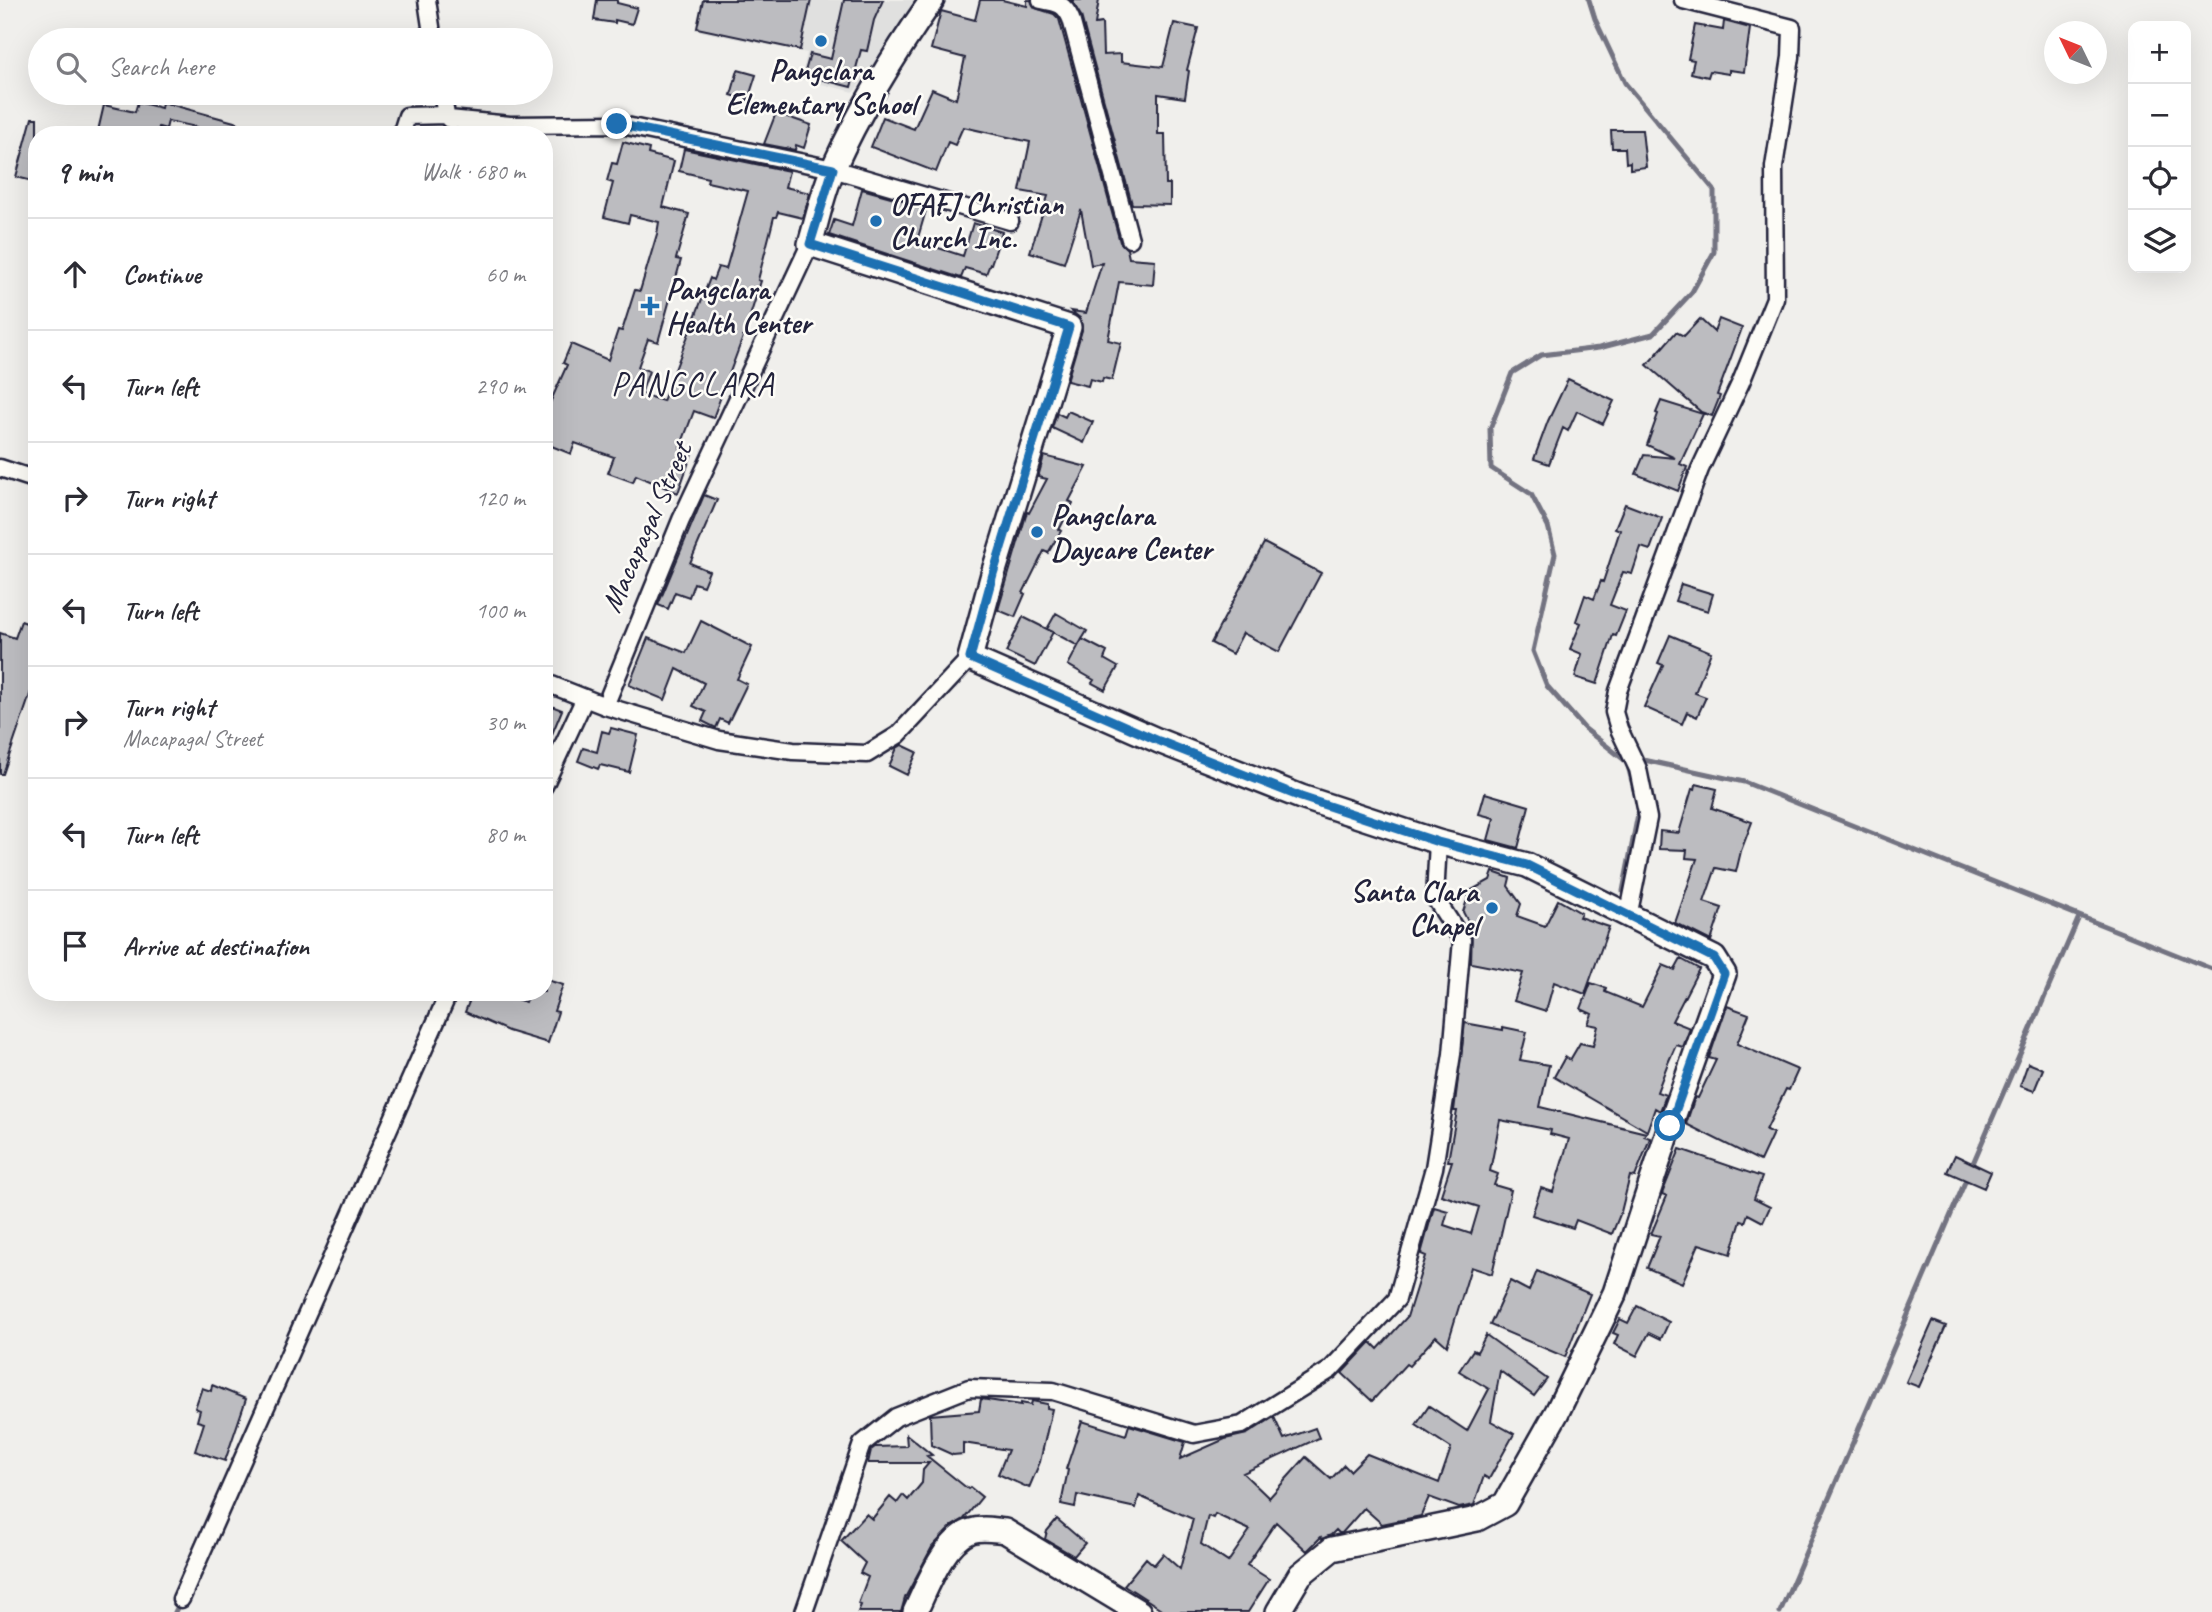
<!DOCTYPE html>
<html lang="en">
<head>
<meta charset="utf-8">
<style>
  body { margin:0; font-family:Caveat,sans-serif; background:#f2f2f3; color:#2b2b33 }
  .controls { position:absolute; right:21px; top:21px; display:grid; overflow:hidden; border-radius:14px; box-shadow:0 7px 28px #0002 }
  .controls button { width:63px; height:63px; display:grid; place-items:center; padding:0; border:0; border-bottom:2px solid #e1e1e2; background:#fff; color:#2b2b33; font:35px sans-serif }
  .compass { position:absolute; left:2044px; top:21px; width:63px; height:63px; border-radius:50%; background:#fff; box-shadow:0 7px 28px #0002; rotate:313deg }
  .stop { position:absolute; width:21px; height:21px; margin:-16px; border:5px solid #1f6fb2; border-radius:50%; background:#fff }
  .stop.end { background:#1f6fb2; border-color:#fff; box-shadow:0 2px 7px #0008 }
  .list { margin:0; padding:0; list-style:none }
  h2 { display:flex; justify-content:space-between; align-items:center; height:91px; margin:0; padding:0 28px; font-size:30px }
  h2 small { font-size:23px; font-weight:400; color:#7c7c81 }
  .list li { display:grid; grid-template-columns:46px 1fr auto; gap:21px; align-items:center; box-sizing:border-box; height:112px; padding:0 28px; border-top:2px solid #e1e1e2 }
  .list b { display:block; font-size:26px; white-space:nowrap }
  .list p { margin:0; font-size:23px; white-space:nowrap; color:#7c7c81 }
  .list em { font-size:23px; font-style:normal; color:#7c7c81 }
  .icon { flex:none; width:38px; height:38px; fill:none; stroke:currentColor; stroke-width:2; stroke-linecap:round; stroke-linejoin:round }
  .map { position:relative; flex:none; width:2212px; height:1612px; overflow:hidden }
  .search { position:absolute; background:#fff; box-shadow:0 7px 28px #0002; left:28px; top:28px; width:525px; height:77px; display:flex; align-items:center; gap:18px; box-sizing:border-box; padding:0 24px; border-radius:38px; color:#7c7c81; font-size:26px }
  .panel { position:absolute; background:#fff; box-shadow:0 7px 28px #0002; left:28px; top:126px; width:525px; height:875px; border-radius:28px }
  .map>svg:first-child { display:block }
  .built { fill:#e0e0df }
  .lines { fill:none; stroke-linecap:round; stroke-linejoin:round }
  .stream { stroke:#737381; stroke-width:5 }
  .building { fill:#bcbcc0; stroke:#22223b; stroke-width:2; fill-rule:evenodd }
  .street-casing { stroke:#22223b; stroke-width:21 }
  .secondary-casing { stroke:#22223b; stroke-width:28 }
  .street { stroke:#fdfcf7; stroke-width:16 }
  .secondary { stroke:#fdfcf7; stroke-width:23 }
  .route { stroke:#1f6fb2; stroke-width:9 }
  .poi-dot { fill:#1f6fb2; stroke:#fdfcf7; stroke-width:2.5 }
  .labels { text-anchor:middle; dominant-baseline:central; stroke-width:5; stroke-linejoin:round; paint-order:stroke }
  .poi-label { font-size:30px; font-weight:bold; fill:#22223b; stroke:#fdfcf7; text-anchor:start }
  .street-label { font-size:30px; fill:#22223b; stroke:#fdfcf7 }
  .quarter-label { font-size:33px; letter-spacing:2px; fill:#22223b; stroke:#fdfcf7 }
</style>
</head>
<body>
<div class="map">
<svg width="2212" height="1612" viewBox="0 0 2212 1612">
  <rect width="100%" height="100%" fill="#f0efec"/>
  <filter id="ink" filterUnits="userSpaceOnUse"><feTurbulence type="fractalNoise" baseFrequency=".0143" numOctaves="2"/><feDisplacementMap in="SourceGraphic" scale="14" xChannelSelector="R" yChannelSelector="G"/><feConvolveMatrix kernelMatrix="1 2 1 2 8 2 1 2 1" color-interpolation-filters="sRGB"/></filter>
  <g filter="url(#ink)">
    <path class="built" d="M702,0H915L908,18L854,92L801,79L807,53L695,30Z"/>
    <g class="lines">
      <path class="stream" d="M1589,0L1595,19L1625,83L1714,190V252L1692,292L1653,334L1599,348L1541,355L1512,373L1490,429L1491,468L1531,494L1548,526L1555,554L1533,651L1547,686L1584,728L1627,762L1639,809L1623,891
        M1644,760L1744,782L2212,969
        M175,1612L180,1602
        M1780,1612L2079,917"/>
    </g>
    <path class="building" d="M597,0H617V3L637,8L632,24L615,20V23L594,20Z
      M703,0H811L800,50L697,28Z
      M844,0H883L874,20L867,51L861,50L851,87L804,75L810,54L831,59Z
      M980,0H1002L1027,6V0H1031L1035,8L1054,14L1059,19L1120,242L1127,249L1129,258L1155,260L1153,285L1119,282L1108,340L1121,343L1112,380L1103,378L1102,382L1090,379L1088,386L1067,381L1082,330L1080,318L1071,311L1086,313L1102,263L1091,265L1081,210L1064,263L1030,252L1048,196L1020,191L1030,142L963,127L955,145L948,142L936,172L871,147L883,117L914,129L932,89L956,99L965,58L931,49L941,11L975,20Z
      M1071,0H1099L1095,24L1102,23L1103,55L1121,54V62L1163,67L1174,23L1198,28L1187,70L1189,71L1185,98L1158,94V134H1165L1166,184H1170V205L1132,204L1081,16Z
      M1724,21L1750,28L1744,72L1729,70V74L1710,71L1708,77L1691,73L1694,60L1688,59L1695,25L1723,30Z
      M738,70L756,75L748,100L731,95Z
      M138,102L161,108L162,102L238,123L235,135L219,133L218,135H194L196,127L168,121L166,129L159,127L157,135H97L104,105L135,112Z
      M776,113L811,125L804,148L796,145L795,150L764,144Z
      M32,118H37V182L16,177Z
      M1611,130H1642L1646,167L1630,169V162L1626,163L1625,148H1612Z
      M623,142L649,149L648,154L674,161L663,207L689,214L676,259L681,260L658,342L648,339L638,367L649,371L641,394L663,401L710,278L713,280L718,267L726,269L748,191L707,182L708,178L679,171L684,149L789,171L785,187L810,193L803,218L778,212L776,217H774L758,280L761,281L747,326L713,418L694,411L680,448L692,453L678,493L636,475L633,482L608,473L614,457L575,443L571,454L544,443V403L549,405L567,365L563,363L571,344L608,360L618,330L622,331L635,290L640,291L657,234L659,222L630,215L628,223L604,217L613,183L607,181L612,163L617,164Z
      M862,189L927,207L917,241L963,256L973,223L1002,232L991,264H990L986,274L965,268L961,278L829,235L834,220L852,226Z
      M1700,319L1714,332L1719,319L1742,328L1717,395L1720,396L1712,416L1701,412L1647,365L1676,332L1684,336Z
      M1568,379L1614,401L1603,424L1577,411L1568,431L1563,428L1549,464L1534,459L1548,421Z
      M1661,401L1703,414L1680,464L1687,467L1678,491L1636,474L1644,455L1675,458L1647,445L1658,414L1656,413Z
      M1068,411L1093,422L1084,443L1052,428L1057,413L1065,417Z
      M1044,456L1087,467L1069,501L1073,503L1059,530L1061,531L1048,553L1044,551L1023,593L1025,594L1015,617L998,610L1027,512L1029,513L1047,479L1038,477Z
      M704,495L717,500L690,563L709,571L703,586L694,583L689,597L675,592L668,609L658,605Z
      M1625,504L1662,518L1650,550L1641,547L1632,574L1623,572L1610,605L1626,611L1616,636L1613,635L1597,684L1575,677L1582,654L1570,649L1581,623L1576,621L1585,595L1594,599L1601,581L1603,582L1620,530L1615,528Z
      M1264,543L1321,573L1279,652L1243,633L1232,654L1211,643Z
      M1681,584L1713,594L1708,611L1675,601Z
      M1056,613L1087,631L1078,646L1047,629Z
      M1023,617L1053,632L1035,666L1006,652Z
      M21,621L37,627V674L3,774H0V633L15,638Z
      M701,621L752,647L737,679L747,684L728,723L720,719L716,728L702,721L706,712L693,706L704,683L677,669L665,700L629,685L648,638L686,653Z
      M1670,635L1711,652L1695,693L1706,697L1697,717L1687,712L1682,724L1644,707L1663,665L1658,663Z
      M1082,639L1107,652L1104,659L1118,667L1105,690L1092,683L1094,680L1068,665Z
      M544,703L562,710L545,751H544Z
      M611,728L638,735L629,772L600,765L598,769L578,761L583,748L597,752L602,731L609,733Z
      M902,745L917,752L907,775L889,766L897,748Z
      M1696,784L1717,789L1712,808L1752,822L1741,851L1736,872L1716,868L1704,902L1722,908L1711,941L1675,923L1697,859L1686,858L1687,850L1659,849L1660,831L1679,833L1692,789L1695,790Z
      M1485,793L1529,806L1518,848L1488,840L1494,818L1479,814Z
      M1493,872L1510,878L1508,886L1521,904L1517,916L1545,926L1558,900L1581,913L1579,917L1609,927L1585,994L1554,982L1546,1011L1514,1001L1523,973L1471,963L1472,929L1463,912L1470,891L1490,880Z
      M1681,959L1699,969L1672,1021L1690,1028L1683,1047L1676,1045L1668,1063L1657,1092L1666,1095L1660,1111L1655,1108L1647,1131L1554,1077L1565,1057L1570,1060L1580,1043L1593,1046L1598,1026L1588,1024L1592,1014L1581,1009L1591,983L1606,988L1605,992L1642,1007L1663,965L1675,970Z
      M544,979L563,985L554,1011L558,1012L548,1043L508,1031L465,1012L473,992H497L525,1002L529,992H544Z
      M1727,1006L1749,1014L1737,1044L1798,1070L1789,1090L1786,1089L1766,1130L1773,1133L1760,1161L1686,1124L1695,1097L1698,1098L1716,1060L1709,1058Z
      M1465,1023L1503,1030V1027L1527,1032L1520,1060L1549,1065L1540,1107L1646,1133L1644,1136L1650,1138L1635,1177L1630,1176L1621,1212L1612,1234L1576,1220L1573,1228L1532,1215L1541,1188L1553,1192L1569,1139L1550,1134L1551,1130L1500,1120L1490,1171L1498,1174L1494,1185L1511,1190L1492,1274L1471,1267L1447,1346L1436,1336L1409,1366L1406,1364L1372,1401L1342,1373L1371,1342L1378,1349L1407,1317L1426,1256L1421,1254L1434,1207L1448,1211L1444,1225L1471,1234L1479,1207L1441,1195L1452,1161H1448L1457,1111H1454Z
      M2028,1063L2043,1069L2034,1091L2020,1086Z
      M1680,1149L1762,1177L1754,1199L1770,1207L1763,1222L1748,1214L1745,1222L1741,1221L1731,1254L1699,1244L1682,1283L1647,1268L1660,1236L1651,1234L1667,1196L1662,1194Z
      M1955,1155L1991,1172L1984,1188L1947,1172Z
      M1537,1271L1590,1294L1565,1357L1490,1325L1510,1281L1529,1291Z
      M1637,1306L1669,1322L1661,1339L1649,1333L1637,1356L1614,1344L1618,1335L1613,1333L1620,1319L1628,1323Z
      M1933,1321L1946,1326L1919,1387L1906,1382Z
      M1486,1335L1547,1379L1534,1396L1500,1371L1491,1421L1514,1434L1489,1479L1484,1476L1474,1505L1459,1508L1429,1497L1421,1516L1382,1524L1364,1508L1342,1533H1339L1336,1530L1331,1535L1322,1539L1321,1537L1307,1551L1276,1522L1247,1565L1269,1579L1248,1612H1166L1124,1585L1146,1558L1154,1565L1163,1554L1180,1569L1193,1519L1139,1496L1136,1508L1077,1495L1075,1507L1061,1504L1068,1470L1066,1469L1082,1421L1126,1435L1129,1425L1185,1442L1180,1459L1225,1439L1247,1434L1274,1417L1284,1439L1315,1428L1319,1438L1243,1473L1269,1498L1306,1457L1331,1479L1344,1465L1350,1471L1367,1454L1439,1483L1451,1448L1416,1425L1429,1406L1467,1431L1489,1389L1459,1371L1473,1350L1477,1352ZM1215,1514L1250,1530L1228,1562L1201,1544L1208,1516L1213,1518Z
      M212,1385L246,1399L225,1461L195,1451L204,1423L197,1421L200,1410L195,1408L202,1388L211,1391Z
      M981,1399L1021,1405V1403L1031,1405L1032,1401L1047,1404V1408L1052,1409L1040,1462L1029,1488L998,1474L1008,1450L963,1443V1454L953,1455L931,1445L930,1415L979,1411Z
      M906,1434L932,1455L927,1456L968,1489L970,1487L982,1497L964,1519L952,1526L932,1547L905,1598L901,1612H858L861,1605L858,1604L868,1577L860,1573L865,1563L841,1541L866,1514L872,1519L890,1497L897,1503L903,1495L908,1500L922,1483L923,1470L929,1463H868L871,1450L875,1447L907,1446Z
      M1057,1519L1085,1543L1074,1556L1045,1539L1047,1531Z"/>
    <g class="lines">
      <g class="street-casing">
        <path id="street" d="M427,0L433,40
          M1041,0C1057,3 1064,3 1071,19L1130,239
          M442,93L446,115L449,119L510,125L617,124L833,169L1010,221
          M401,135L407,116L446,115
          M0,468L37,480
          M544,682L605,706L719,740L793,751L867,754L898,735L970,658
          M605,706L681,520L810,244
          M544,786L585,698
          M1628,917L1648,818L1638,769L1619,729L1614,712L1618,691L1700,469L1741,382L1775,298L1774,167L1791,57L1792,28L1683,0
          M181,1599L449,992
          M804,1612L862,1444L896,1417L969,1388L1053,1391L1194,1434L1242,1425L1330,1370L1397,1299L1434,1168L1452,1054L1462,940L1435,898L1438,842"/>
      </g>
      <g class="secondary-casing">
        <path id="secondary" d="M932,0C895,53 861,107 834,167C823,190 818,218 810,244L1069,327L993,574L970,658L1159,741L1301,797L1438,842L1527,865L1714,958L1724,974L1670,1126L1615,1293L1557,1412L1505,1504L1477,1519L1332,1549L1300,1575L1278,1612
          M915,1612C927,1587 943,1542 971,1531C982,1527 994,1530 1005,1531L1139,1612"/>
      </g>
      <use href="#street" class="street"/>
      <use href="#secondary" class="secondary"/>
    </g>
  </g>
  <g class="lines" filter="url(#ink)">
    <path class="route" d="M617,124L833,169L810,244L1069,327L993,574L970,658L1159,741L1301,797L1438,842L1527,865L1714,958L1724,974L1670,1126"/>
  </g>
  <g class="poi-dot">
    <circle cx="821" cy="41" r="7"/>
    <circle cx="876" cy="221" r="7"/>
    <path d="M646.5 295.5h7v7h7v7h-7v7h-7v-7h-7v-7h7z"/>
    <circle cx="1037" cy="532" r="7"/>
    <circle cx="1492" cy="908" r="7"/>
  </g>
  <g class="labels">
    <g class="poi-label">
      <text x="821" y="70" text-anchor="middle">Pangclara<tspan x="821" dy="34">Elementary School</tspan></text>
      <text x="890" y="204">OFAFJ Christian<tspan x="890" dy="34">Church Inc.</tspan></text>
      <text x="666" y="289">Pangclara<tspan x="666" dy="34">Health Center</tspan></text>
      <text x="1051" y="515">Pangclara<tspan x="1051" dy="34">Daycare Center</tspan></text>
      <text x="1478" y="891" text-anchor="end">Santa Clara<tspan x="1478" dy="34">Chapel</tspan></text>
    </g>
    <g class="street-label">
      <text transform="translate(646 527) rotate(-66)">Macapagal Street</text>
    </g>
    <g class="quarter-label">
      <text x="693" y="384">PANGCLARA</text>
    </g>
  </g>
</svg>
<div class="controls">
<button>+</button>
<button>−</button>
<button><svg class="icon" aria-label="locate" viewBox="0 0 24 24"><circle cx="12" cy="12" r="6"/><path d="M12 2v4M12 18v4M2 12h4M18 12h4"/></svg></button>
<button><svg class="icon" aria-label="layers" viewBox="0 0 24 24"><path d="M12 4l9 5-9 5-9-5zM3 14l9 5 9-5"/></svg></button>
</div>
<svg class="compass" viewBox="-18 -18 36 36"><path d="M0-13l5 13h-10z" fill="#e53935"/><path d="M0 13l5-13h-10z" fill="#7c7c81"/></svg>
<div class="stop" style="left:1670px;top:1126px"></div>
<div class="stop end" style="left:617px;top:124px"></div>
<div class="search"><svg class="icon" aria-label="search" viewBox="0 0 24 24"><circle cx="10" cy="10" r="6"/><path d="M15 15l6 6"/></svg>Search here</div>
<section class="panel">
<h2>9 min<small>Walk · 680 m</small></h2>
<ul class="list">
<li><svg class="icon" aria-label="ahead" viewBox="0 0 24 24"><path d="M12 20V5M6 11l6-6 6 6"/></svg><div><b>Continue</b></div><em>60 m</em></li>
<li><svg class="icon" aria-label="left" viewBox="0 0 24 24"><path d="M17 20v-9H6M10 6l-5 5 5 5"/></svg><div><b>Turn left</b></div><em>290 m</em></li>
<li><svg class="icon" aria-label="right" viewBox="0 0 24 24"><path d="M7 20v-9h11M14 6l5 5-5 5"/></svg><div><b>Turn right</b></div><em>120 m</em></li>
<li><svg class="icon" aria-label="left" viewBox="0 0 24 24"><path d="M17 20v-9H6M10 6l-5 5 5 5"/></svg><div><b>Turn left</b></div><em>100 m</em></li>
<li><svg class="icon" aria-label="right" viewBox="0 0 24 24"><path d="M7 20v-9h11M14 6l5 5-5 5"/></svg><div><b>Turn right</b><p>Macapagal Street</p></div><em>30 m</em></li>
<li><svg class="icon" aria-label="left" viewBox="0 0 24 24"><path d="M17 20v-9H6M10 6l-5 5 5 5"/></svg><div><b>Turn left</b></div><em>80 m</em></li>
<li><svg class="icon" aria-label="arrive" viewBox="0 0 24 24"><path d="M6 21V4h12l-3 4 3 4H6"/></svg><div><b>Arrive at destination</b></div></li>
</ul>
</section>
</div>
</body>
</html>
